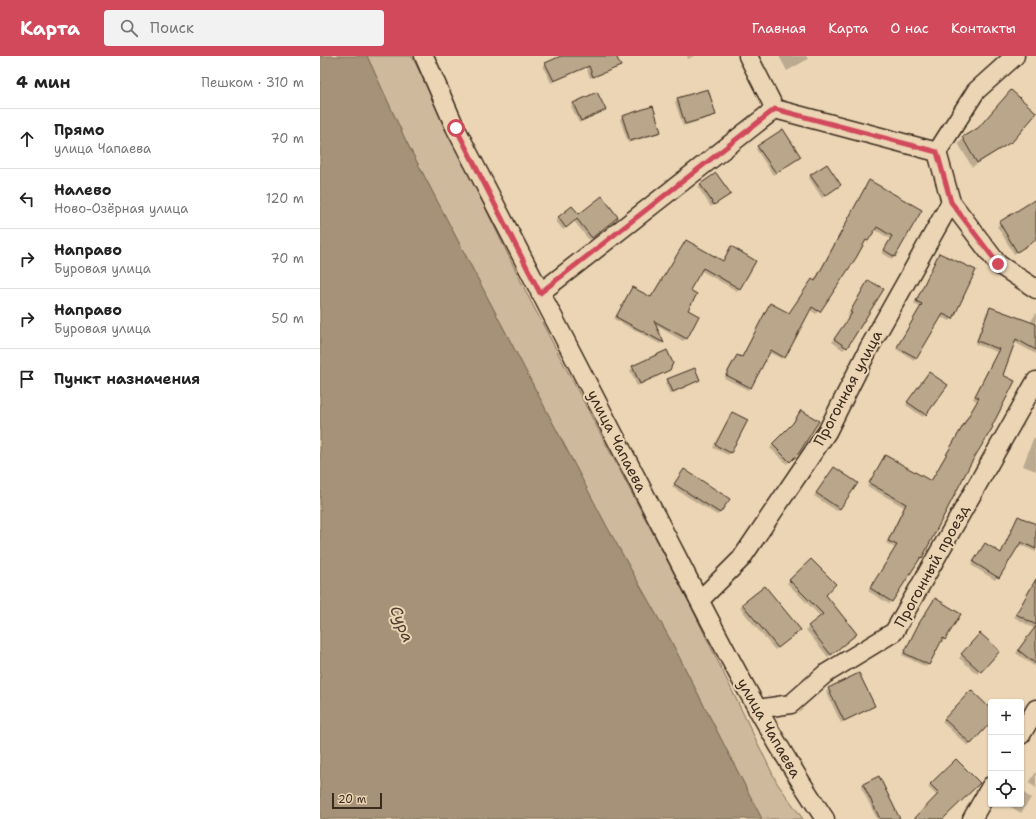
<!DOCTYPE html>
<html lang="ru">
<head>
<meta charset="utf-8">
<style>
  body { margin:0; font-family:"Shantell Sans",sans-serif; background:#f2f2f2; color:#222 }
  .controls { position:absolute; right:12px; bottom:12px; display:grid; overflow:hidden; border-radius:4px; box-shadow:0 1px 3px #0004 }
  .controls button { width:36px; height:36px; display:grid; place-items:center; padding:0; border:0; border-bottom:1px solid #e0e0e0; background:#fff; color:#222; font:20px sans-serif }
  .scale { position:absolute; left:12px; bottom:10px; width:50px; box-sizing:border-box; padding-left:4px; border:2px solid #3b2a1e; border-top:0; font-size:11px; line-height:14px; white-space:nowrap; color:#3b2a1e; -webkit-text-stroke:3px #ebd5b4; paint-order:stroke }
  .stop { position:absolute; width:12px; height:12px; margin:-9px; border:3px solid #d1495b; border-radius:50%; background:#fff }
  .stop.end { background:#d1495b; border-color:#fff; box-shadow:0 1px 4px #0008 }
  .list { margin:0; padding:0; list-style:none }
  h2 { display:flex; justify-content:space-between; align-items:center; height:52px; margin:0; padding:0 16px; font-size:17px }
  h2 small { font-size:13px; font-weight:400; color:#767676 }
  .list li { display:grid; grid-template-columns:26px 1fr auto; gap:12px; align-items:center; box-sizing:border-box; height:60px; padding:0 16px; border-top:1px solid #e0e0e0 }
  .list b { display:block; font-size:15px; white-space:nowrap }
  .list p { margin:0; font-size:13px; white-space:nowrap; color:#767676 }
  .list em { font-size:13px; font-style:normal; color:#767676 }
  .icon { flex:none; width:22px; height:22px; fill:none; stroke:currentColor; stroke-width:2; stroke-linecap:round; stroke-linejoin:round }
  .map { position:relative; flex:none; width:716px; height:763px; overflow:hidden }
  header { display:flex; align-items:center; gap:24px; box-sizing:border-box; height:56px; padding:0 20px; background:#d1495b; color:#fff }
  header strong { font-size:19px }
  nav { display:flex; gap:22px; margin-inline-start:auto; font-size:14px }
  .search { width:280px; height:36px; background:#f2f2f2; display:flex; align-items:center; gap:10px; box-sizing:border-box; padding:0 14px; border-radius:4px; color:#767676; font-size:15px }
  main { display:flex }
  aside { flex:1; background:#fff }
  .map>svg:first-child { display:block }
  .green { fill:#cfb99c; stroke:#85725d }
  .water { fill:#a69279; stroke:#7b6855 }
  .shadow { fill:#0003 }
  .building { fill:#baa68a; stroke:#3b2a1e }
  .lines { fill:none; stroke-linecap:round; stroke-linejoin:round }
  .minor-casing { stroke:#3b2a1e; stroke-width:21 }
  .minor { stroke:#ebd5b4; stroke-width:18 }
  .route { stroke:#d1495b; stroke-width:5 }
  .labels { text-anchor:middle; dominant-baseline:central; stroke-width:4; stroke-linejoin:round; paint-order:stroke }
  .street-label { font-size:15px; fill:#3b2a1e; stroke:#ebd5b4 }
  .water-label { font-size:16px; font-style:italic; fill:#503f30; stroke:#ebd5b4 }
</style>
</head>
<body>
<header>
<strong>Карта</strong>
<div class="search"><svg class="icon" aria-label="search" viewBox="0 0 24 24"><circle cx="10" cy="10" r="6"/><path d="M15 15l6 6"/></svg>Поиск</div>
<nav><a>Главная</a><a>Карта</a><a>О нас</a><a>Контакты</a></nav>
</header>
<main>
<aside>
<h2>4 мин<small>Пешком · 310 m</small></h2>
<ul class="list">
<li><svg class="icon" aria-label="ahead" viewBox="0 0 24 24"><path d="M12 20V5M6 11l6-6 6 6"/></svg><div><b>Прямо</b><p>улица Чапаева</p></div><em>70 m</em></li>
<li><svg class="icon" aria-label="left" viewBox="0 0 24 24"><path d="M17 20v-9H6M10 6l-5 5 5 5"/></svg><div><b>Налево</b><p>Ново-Озёрная улица</p></div><em>120 m</em></li>
<li><svg class="icon" aria-label="right" viewBox="0 0 24 24"><path d="M7 20v-9h11M14 6l5 5-5 5"/></svg><div><b>Направо</b><p>Буровая улица</p></div><em>70 m</em></li>
<li><svg class="icon" aria-label="right" viewBox="0 0 24 24"><path d="M7 20v-9h11M14 6l5 5-5 5"/></svg><div><b>Направо</b><p>Буровая улица</p></div><em>50 m</em></li>
<li><svg class="icon" aria-label="arrive" viewBox="0 0 24 24"><path d="M6 21V4h12l-3 4 3 4H6"/></svg><div><b>Пункт назначения</b></div></li>
</ul>
</aside>
<div class="map">
<svg width="716" height="763" viewBox="0 0 716 763">
  <rect width="100%" height="100%" fill="#ebd5b4"/>
  <filter id="ink" filterUnits="userSpaceOnUse"><feTurbulence type="fractalNoise" baseFrequency=".025" numOctaves="2"/><feDisplacementMap in="SourceGraphic" scale="8" xChannelSelector="R" yChannelSelector="G"/><feConvolveMatrix kernelMatrix="1 2 1 2 8 2 1 2 1" color-interpolation-filters="sRGB"/></filter>
  <g filter="url(#ink)">
    <path class="green" d="M47,0H92L208,240L368,544L457,727L483,763H442L350,583L286,469L86,85Z"/>
    <path class="water" d="M0,0H47L86,85L286,469L350,583L442,763H0Z"/>
    <path class="shadow" d="M243,0H295L299,10L270,22L266,11L231,27L223,10Z
      M367,0H374L368,3Z
      M459,0H486L488,3L467,15Z
      M358,43L395,58L392,61L363,70L355,46Z
      M254,48L284,54L259,67L251,50Z
      M303,60L340,76L337,78L308,87L300,63Z
      M657,73L692,84L687,89L652,111L638,87Z
      M438,91L480,101L453,119L436,93Z
      M491,119L520,129L502,142L489,122Z
      M549,125L601,154L574,200L572,203L562,197L570,183L554,173L499,255L496,258L489,253L462,303L448,296L428,334L404,322L414,303L417,300L421,302L448,251L469,258L494,225Z
      M381,128L407,140L391,151L378,131Z
      M716,144V184L694,198L677,170Z
      M252,151L259,159L294,164L269,184L254,165L243,174L236,165Z
      M366,185L402,206L409,194L419,232L417,235L380,214L369,234L366,282L363,285L335,269L343,286L340,288L294,263L312,232L330,242Z
      M619,198L632,263L630,265L620,261L594,304L576,293L600,251L594,248Z
      M548,225L526,291L523,294L512,286L530,260L528,259Z
      M670,252L710,267L716,257V298L694,286L650,407L601,501L569,548L548,535L575,492L566,487L584,451L547,430L565,400L610,426L657,345L653,343L677,296L655,288L667,255Z
      M347,295L349,314L317,330L310,314Z
      M606,320L626,329L603,361L586,349Z
      M348,324H379L350,338L345,327Z
      M481,355L478,397L467,408L450,392L470,371Z
      M412,358L411,396L408,399L393,392Z
      M716,381V415L703,410L713,383Z
      M364,414L400,457L397,459L352,431Z
      M512,415L519,453L517,455L494,440Z
      M699,461L716,469V496L698,488L675,524L651,509L665,488L681,498Z
      M491,504L504,539L533,580L508,601L486,574L501,561L467,527Z
      M715,527L716,608L714,610L696,597L715,573L694,561Z
      M445,531L477,577L455,594L420,552Z
      M613,546L640,558L624,584L622,586L620,585L606,611L582,599L596,573Z
      M660,579L678,595L657,618L639,602Z
      M538,618L554,649L521,667L506,635Z
      M651,636L671,655V665L648,690L622,666Z
      M636,704L622,763H595L617,740L608,731Z
      M716,716V732L709,727Z
      M559,721L579,763H557L541,731Z
      M701,735L711,742L701,757L686,748H701Z"/>
    <path class="building" d="M241,0H296L301,10L273,21L269,10L234,25L225,7Z
      M388,33L396,59L365,68L357,42Z
      M691,34L716,56V58L693,85L657,107L642,81L658,72Z
      M277,36L286,54L261,65L253,47Z
      M333,50L341,76L310,85L302,60Z
      M463,73L481,101L456,117L437,90Z
      M507,108L521,129L505,140L490,119Z
      M396,117L411,138L394,149L380,128Z
      M549,124L602,154L575,201L564,194L572,180L557,171L548,185L546,184L536,202L500,256L492,251L465,302L451,294L431,332L406,319L417,299L422,301L450,247L469,257L492,223L495,225Z
      M282,140L298,161L272,182L257,163L246,172L238,161L252,150L259,158Z
      M716,143V184L697,196L679,166Z
      M366,184L403,205L411,190L436,205L420,233L383,212L370,234L377,238L368,254L379,260L367,283L334,265L344,287L296,261L312,231L331,241Z
      M619,197L656,214L633,263L623,258L597,302L577,291L602,248L596,245Z
      M548,224L564,233L527,292L514,283L532,257L530,256Z
      M670,251L716,268V294L696,283L683,319L695,325L672,370L673,371L651,407L602,502L601,501L572,546L550,532L577,489L568,485L586,448L549,427L565,399L611,425L659,342L655,340L679,293L657,285Z
      M347,294L353,307L350,314L320,328L312,310Z
      M375,312L380,324L353,336L347,323Z
      M609,316L628,329L606,359L587,346Z
      M481,354L499,365L479,397L470,406L452,388L473,367Z
      M412,356L428,364L411,397L395,389Z
      M514,411L538,427L520,453L496,437Z
      M364,413L410,443L400,457L354,428Z
      M698,460L716,468V493L701,486L679,522L653,506L665,487L681,497Z
      M491,503L516,528L506,539L537,578L511,599L488,570L503,558L469,524Z
      M716,523V569L696,558Z
      M445,530L481,574L458,592L422,548Z
      M615,542L641,558L625,584L623,582L609,609L584,597L598,569Z
      M716,570V608L698,594Z
      M660,577L680,595L661,616L641,598Z
      M539,617L555,650L524,665L508,632Z
      M651,634L671,653V666L651,688L624,663Z
      M636,703L660,727L623,763H594L619,737L610,728Z
      M559,720L580,763H560L543,728Z"/>
    <g class="lines">
      <g class="minor-casing">
        <path id="minor" d="M104,0L135,71C203,202 270,333 338,464C390,565 441,668 505,763
          M428,0L455,53
          M455,53L617,96L631,146L678,208L716,233
          M617,96L656,35L695,0
          M220,237L455,53
          M380,544L421,503L507,376L549,292L631,146
          M437,653L471,648L505,618L574,576L716,325
          M701,679L716,653
          M652,763L671,730"/>
      </g>
      <use href="#minor" class="minor"/>
    </g>
  </g>
  <g class="lines" filter="url(#ink)">
    <path class="route" d="M136,72L220,237L455,53L617,96L631,146L678,208"/>
  </g>
  <g class="labels">
    <g class="street-label">
      <text transform="translate(528 332) rotate(-62)">Прогонная улица</text>
      <text transform="translate(297 385) rotate(63)">улица Чапаева</text>
      <text transform="translate(612 510) rotate(-61)">Прогонный проезд</text>
      <text transform="translate(449 672) rotate(60)">улица Чапаева</text>
    </g>
    <g class="water-label">
      <text transform="translate(82 568) rotate(68)">Сура</text>
    </g>
  </g>
</svg>
<div class="controls">
<button>+</button>
<button>−</button>
<button><svg class="icon" aria-label="locate" viewBox="0 0 24 24"><circle cx="12" cy="12" r="6"/><path d="M12 2v4M12 18v4M2 12h4M18 12h4"/></svg></button>
</div>
<div class="scale">20 m</div>
<div class="stop" style="left:136px;top:72px"></div>
<div class="stop end" style="left:678px;top:208px"></div>
</div>
</main>
</body>
</html>
